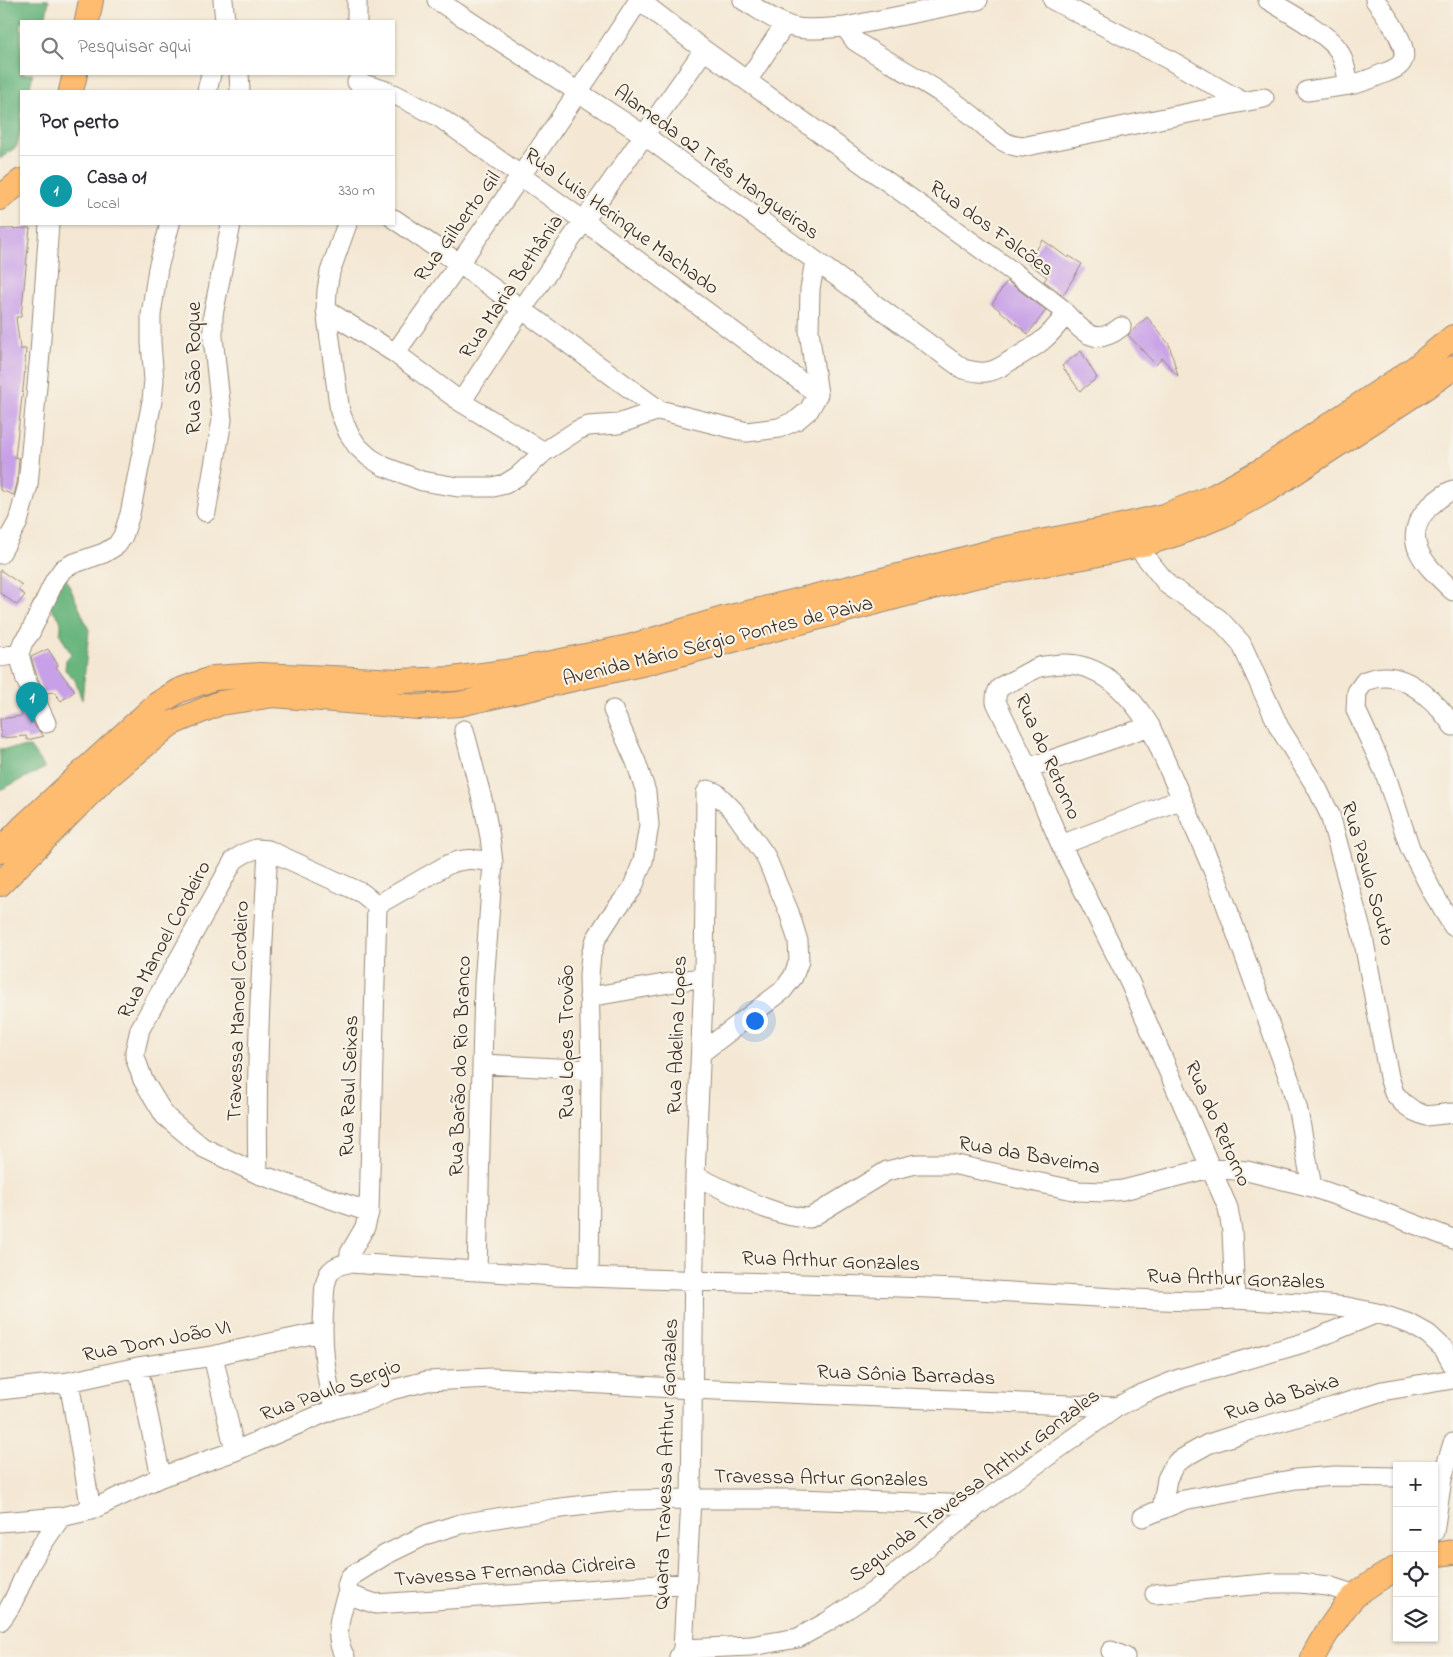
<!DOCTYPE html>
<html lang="pt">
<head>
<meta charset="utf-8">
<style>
  body { margin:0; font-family:"Indie Flower",sans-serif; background:#f2f2f3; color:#2b2b33 }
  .controls { position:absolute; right:15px; bottom:15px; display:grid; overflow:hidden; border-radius:0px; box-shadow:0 1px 4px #0004 }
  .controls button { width:45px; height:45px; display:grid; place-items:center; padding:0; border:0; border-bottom:1px solid #e1e1e2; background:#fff; color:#2b2b33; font:25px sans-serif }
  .you { position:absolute; left:754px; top:1020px; width:18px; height:18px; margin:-12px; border:4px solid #fff; border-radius:50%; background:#1a73e8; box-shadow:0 0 0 8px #1a73e833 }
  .badge { display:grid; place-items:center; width:32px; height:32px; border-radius:50%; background:#0f766e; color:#fff; font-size:16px; font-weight:700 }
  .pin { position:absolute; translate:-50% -41px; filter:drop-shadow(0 1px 2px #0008) }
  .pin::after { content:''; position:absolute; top:26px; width:18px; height:15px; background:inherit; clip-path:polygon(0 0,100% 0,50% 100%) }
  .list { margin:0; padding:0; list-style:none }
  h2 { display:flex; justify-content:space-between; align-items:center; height:65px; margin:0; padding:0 20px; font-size:21px }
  h2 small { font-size:16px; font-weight:400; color:#7c7c81 }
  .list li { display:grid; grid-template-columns:32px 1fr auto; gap:15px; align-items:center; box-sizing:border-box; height:70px; padding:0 20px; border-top:1px solid #e1e1e2 }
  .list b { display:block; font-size:19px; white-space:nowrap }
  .list p { margin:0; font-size:16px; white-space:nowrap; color:#7c7c81 }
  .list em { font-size:16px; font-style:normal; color:#7c7c81 }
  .icon { flex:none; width:28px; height:28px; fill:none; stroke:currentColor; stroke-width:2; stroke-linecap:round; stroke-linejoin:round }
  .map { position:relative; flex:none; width:1453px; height:1657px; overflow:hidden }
  .search { position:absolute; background:#fff; box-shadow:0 1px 4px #0004; left:20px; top:20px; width:375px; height:55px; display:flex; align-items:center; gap:12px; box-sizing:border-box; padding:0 18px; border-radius:0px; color:#7c7c81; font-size:19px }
  .panel { position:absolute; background:#fff; box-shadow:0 1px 4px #0004; left:20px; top:90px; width:375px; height:135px; border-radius:0px }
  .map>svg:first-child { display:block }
  .forest { fill:#69b57e; stroke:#52704e }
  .building { fill:#c8a0e7 }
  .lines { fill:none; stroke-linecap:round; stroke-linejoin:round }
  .minor-casing { stroke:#988979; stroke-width:21 }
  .major-casing { stroke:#988979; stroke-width:26 }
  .minor { stroke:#fff; stroke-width:19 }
  .major { stroke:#febc70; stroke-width:24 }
  .labels { text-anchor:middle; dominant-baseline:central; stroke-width:4.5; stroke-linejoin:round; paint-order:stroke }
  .street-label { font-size:21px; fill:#3b2a1e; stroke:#f7f3e8 }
</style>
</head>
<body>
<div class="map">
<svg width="1453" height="1657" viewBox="0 0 1453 1657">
  <rect width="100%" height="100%" fill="#f7f3e8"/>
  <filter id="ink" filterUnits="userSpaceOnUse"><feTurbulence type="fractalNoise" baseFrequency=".02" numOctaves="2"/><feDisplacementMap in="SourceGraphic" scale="10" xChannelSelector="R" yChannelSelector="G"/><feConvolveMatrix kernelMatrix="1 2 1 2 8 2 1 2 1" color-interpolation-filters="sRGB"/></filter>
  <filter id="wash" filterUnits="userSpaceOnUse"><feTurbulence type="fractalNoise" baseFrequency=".0096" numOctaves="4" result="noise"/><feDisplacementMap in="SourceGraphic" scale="20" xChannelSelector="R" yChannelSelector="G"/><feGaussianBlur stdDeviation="1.12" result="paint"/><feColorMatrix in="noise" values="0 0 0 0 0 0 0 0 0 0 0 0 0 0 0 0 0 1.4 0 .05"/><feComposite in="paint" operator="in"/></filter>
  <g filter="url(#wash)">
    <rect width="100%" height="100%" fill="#f4e8d4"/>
    <path class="forest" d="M0,0H49L45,21H21V74H33L29,91H21V126L17,146L0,159Z
      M64,574L89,630L82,700L75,680L65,670L66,660L71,654L60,634C64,616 56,617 48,604Z
      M30,747L45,768L0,790V749Z"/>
    <g id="blocks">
      <path class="building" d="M30,228L21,317H16L20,349H26L24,380L15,457L19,458L17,483L14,495L0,490V229Z
        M1043,240L1068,258L1069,256L1082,264L1063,295L1044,281L1047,277L1027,262Z
        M1007,281L1046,310L1028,334L992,304Z
        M1147,317L1169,344L1178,376L1162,358L1156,365L1128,335Z
        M1081,351L1097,378L1080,391L1062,366Z
        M0,570L22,585L18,590L25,595L17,605L0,593Z
        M48,649L58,665L56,667L75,691L61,701L54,692L45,693L43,691L37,676L31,657Z
        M26,707L36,728L44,736L27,740L26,736L1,738L0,719L22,716L20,709Z"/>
    </g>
  </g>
  <g filter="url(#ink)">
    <use href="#blocks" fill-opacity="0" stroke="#988979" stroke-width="1"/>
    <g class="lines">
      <g class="minor-casing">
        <path id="minor" d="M223,0L225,21
          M357,0V21
          M437,0L644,135L963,369C971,371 978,373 986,372C995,371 1003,366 1010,361C1037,346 1048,339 1066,314L1061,308L1016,274L704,50L639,0
          M743,0C759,9 775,22 793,27C809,31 828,28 845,27L978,0
          M1053,0L1168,59L1243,102L1264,98
          M1268,0C1286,11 1329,34 1339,51C1345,62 1347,73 1349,85L1307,91
          M845,27L855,41C897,68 942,89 980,122C994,134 1004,146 1022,147L1243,102
          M239,74L240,91
          M747,81L785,24
          M357,82L387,91
          M1349,85C1361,83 1371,79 1382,74C1389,71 1398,69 1402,62C1411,47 1384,12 1375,0
          M207,91L211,74
          M394,94L439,117L584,221L818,394
          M394,219L460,264L659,410
          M347,224L330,272L327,290L326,310L340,412L348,432L357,446L369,457L383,466L422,481L458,487H493L505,484L518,476L544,452L578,430L588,426L618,424L659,410L747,432L779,428L797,420L809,410L818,394L809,331L810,289L815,261
          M326,310L395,353L461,402L544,452
          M1066,314C1084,333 1096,347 1121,327
          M395,353C479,237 561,120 639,0
          M461,402L522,309L704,50
          M1453,490C1443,494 1436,501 1428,508C1397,542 1429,568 1453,591
          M206,512L222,420L213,337V315L231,224
          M1136,545L1168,585L1219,619L1241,643L1279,727L1317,788L1330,815L1363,937L1389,1077L1394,1093L1403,1103L1414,1111L1426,1116L1453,1113
          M0,554L18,522L28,485L40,353L49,224
          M0,657L19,654
          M46,723L26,680L19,654L23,642L30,633L55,580L63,569L72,564L104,553L117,545L123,536L130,514L152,401L154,380L151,343V315L158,268L170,224
          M1453,726C1439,705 1412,677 1385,677C1379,677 1371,679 1365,681L1357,692L1356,710L1385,773L1410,848L1433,893L1453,926
          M464,730L484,807L490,837L493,863L484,984L477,1271
          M1028,768L1150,726
          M1061,845L1182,799
          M377,905L447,865C463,858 475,858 493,863
          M589,997L704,977
          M483,1064L591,1070
          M258,1174C255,1066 262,958 268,850
          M695,1176C729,1191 774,1218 810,1218L887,1171L916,1164H952L1078,1191L1104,1192L1123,1190L1210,1168L1247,1171L1312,1187L1375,1209L1453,1239
          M369,1212L258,1174L202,1147L165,1116L143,1080L135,1057V1051L140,1029L234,860L245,853L256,849L268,850L362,893L377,905
          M349,1263L350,1253L365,1227L369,1212L377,905
          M589,1276L591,1070L589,975L591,955L596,939L610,917L632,889L643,861L649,825L646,792L636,762L613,710
          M1235,1299L1232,1231L1228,1208L1130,983L1061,845L1028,768L996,702C995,686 1004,685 1016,679C1023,675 1030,671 1037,668C1041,666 1047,666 1052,665C1098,658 1127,691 1150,726L1216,877L1291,1084L1298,1111L1312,1187
          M213,1356L235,1451
          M138,1367L161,1477
          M69,1382L91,1510
          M0,1390L69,1382L138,1367L213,1356L233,1351L322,1332
          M334,1409C325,1373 321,1342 324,1305C324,1294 324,1279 331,1271C335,1266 343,1264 349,1263L555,1276L960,1289L1132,1299L1193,1301L1235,1299L1317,1304L1347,1307L1377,1313L1410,1324L1428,1334L1444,1349L1453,1365
          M1162,1509L1167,1479L1172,1469L1177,1462L1190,1454L1208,1444L1251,1430L1333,1407L1382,1391L1453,1379
          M1143,1517L1184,1500L1296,1479L1335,1476L1397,1477
          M0,1522L61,1517L91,1510L161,1477L235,1451L334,1409L369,1400L391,1390L427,1381L492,1378L693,1389L1117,1407
          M1434,1532L1442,1479L1453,1443
          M687,1583L376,1604L352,1596L348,1592L347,1586L350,1577L385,1555L428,1534L460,1524L553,1509L629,1500L691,1499H796L979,1505
          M1155,1594L1275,1583H1300L1328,1586L1356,1595
          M0,1621C14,1605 20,1584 29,1566C38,1549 50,1533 61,1517
          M683,1649L751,1646L798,1638L827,1622L873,1592L979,1505L1117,1407L1142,1394L1179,1379L1310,1341L1377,1313
          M1111,1651L1125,1657
          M345,1657C333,1637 340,1613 348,1592
          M679,1657L683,1649L691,1499L695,1176L704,977L706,793L708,790L716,793L733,810L765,855L789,912L798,941L799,961L793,977L782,991L701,1053"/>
      </g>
      <g class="major-casing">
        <path id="major" d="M87,21L91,0
          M71,91L75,74
          M0,198L21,181
          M0,851L24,826L156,705L178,691L214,678L260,675L400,681L453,679L518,670L629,647L723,619L903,575L998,550L1109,529L1164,516L1215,496L1264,469L1415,368L1453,337
          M0,884L100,783L170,724L220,703L274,695L418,707L459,704L646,663L975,576L1089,556L1147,543L1179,533L1223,515L1268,490L1427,386L1453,368
          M1434,1555L1453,1552
          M1313,1657C1320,1642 1345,1604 1357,1594C1369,1584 1383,1576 1397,1568"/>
      </g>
      <use href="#minor" class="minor"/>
      <use href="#major" class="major"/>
    </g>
  </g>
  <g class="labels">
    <g class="street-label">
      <text transform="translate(716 163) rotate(36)">Alameda 02 Três Mangueiras</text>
      <text transform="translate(621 222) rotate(36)">Rua Luis Herinque Machado</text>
      <text transform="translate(458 227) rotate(-54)">Rua Gilberto Gil</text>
      <text transform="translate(991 229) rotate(36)">Rua dos Falcões</text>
      <text transform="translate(512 287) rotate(-56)">Rua Maria Bethânia</text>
      <text transform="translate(195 368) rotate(-90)">Rua São Roque</text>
      <text transform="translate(718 642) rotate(-14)">Avenida Mário Sérgio Pontes de Paiva</text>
      <text transform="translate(1047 757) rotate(66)">Rua do Retorno</text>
      <text transform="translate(1367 874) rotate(74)">Rua Paulo Souto</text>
      <text transform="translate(165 940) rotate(-62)">Rua Manoel Cordeiro</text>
      <text transform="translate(239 1011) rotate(-88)">Travessa Manoel Cordeiro</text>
      <text transform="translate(678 1035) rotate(-88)">Rua Adelina Lopes</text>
      <text transform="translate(568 1042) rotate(-90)">Rua Lopes Trovão</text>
      <text transform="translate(461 1066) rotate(-88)">Rua Barão do Rio Branco</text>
      <text transform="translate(350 1086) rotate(-88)">Rua Raul Seixas</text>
      <text transform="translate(1217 1124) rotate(66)">Rua do Retorno</text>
      <text transform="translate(1029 1156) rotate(10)">Rua da Baveima</text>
      <text transform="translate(831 1262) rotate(2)">Rua Arthur Gonzales</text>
      <text transform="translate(1236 1280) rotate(2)">Rua Arthur Gonzales</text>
      <text transform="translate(157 1342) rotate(-11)">Rua Dom João VI</text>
      <text transform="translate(906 1376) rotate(2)">Rua Sônia Barradas</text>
      <text transform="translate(331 1391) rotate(-20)">Rua Paulo Sergio</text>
      <text transform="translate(1282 1398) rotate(-17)">Rua da Baixa</text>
      <text transform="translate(667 1464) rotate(-88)">Quarta Travessa Arthur Gonzales</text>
      <text transform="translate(821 1479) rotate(1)">Travessa Artur Gonzales</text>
      <text transform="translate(975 1486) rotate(-37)">Segunda Travessa Arthur Gonzales</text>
      <text transform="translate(515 1572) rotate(-4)">Tvavessa Fernanda Cidreira</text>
    </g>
  </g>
</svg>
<div class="controls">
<button>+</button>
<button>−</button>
<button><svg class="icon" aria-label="locate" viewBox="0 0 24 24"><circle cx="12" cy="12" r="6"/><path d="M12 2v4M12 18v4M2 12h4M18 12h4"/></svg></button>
<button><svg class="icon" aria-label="layers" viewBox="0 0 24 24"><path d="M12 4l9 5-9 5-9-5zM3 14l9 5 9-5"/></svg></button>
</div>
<div class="you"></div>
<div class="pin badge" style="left:32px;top:723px;background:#0f9aa8">1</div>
<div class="search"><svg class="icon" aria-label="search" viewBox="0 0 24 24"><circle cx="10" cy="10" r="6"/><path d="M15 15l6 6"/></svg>Pesquisar aqui</div>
<section class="panel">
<h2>Por perto<small></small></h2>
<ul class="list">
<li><span class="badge" style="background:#0f9aa8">1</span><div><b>Casa 01</b><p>Local</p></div><em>330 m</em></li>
</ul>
</section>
</div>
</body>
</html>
